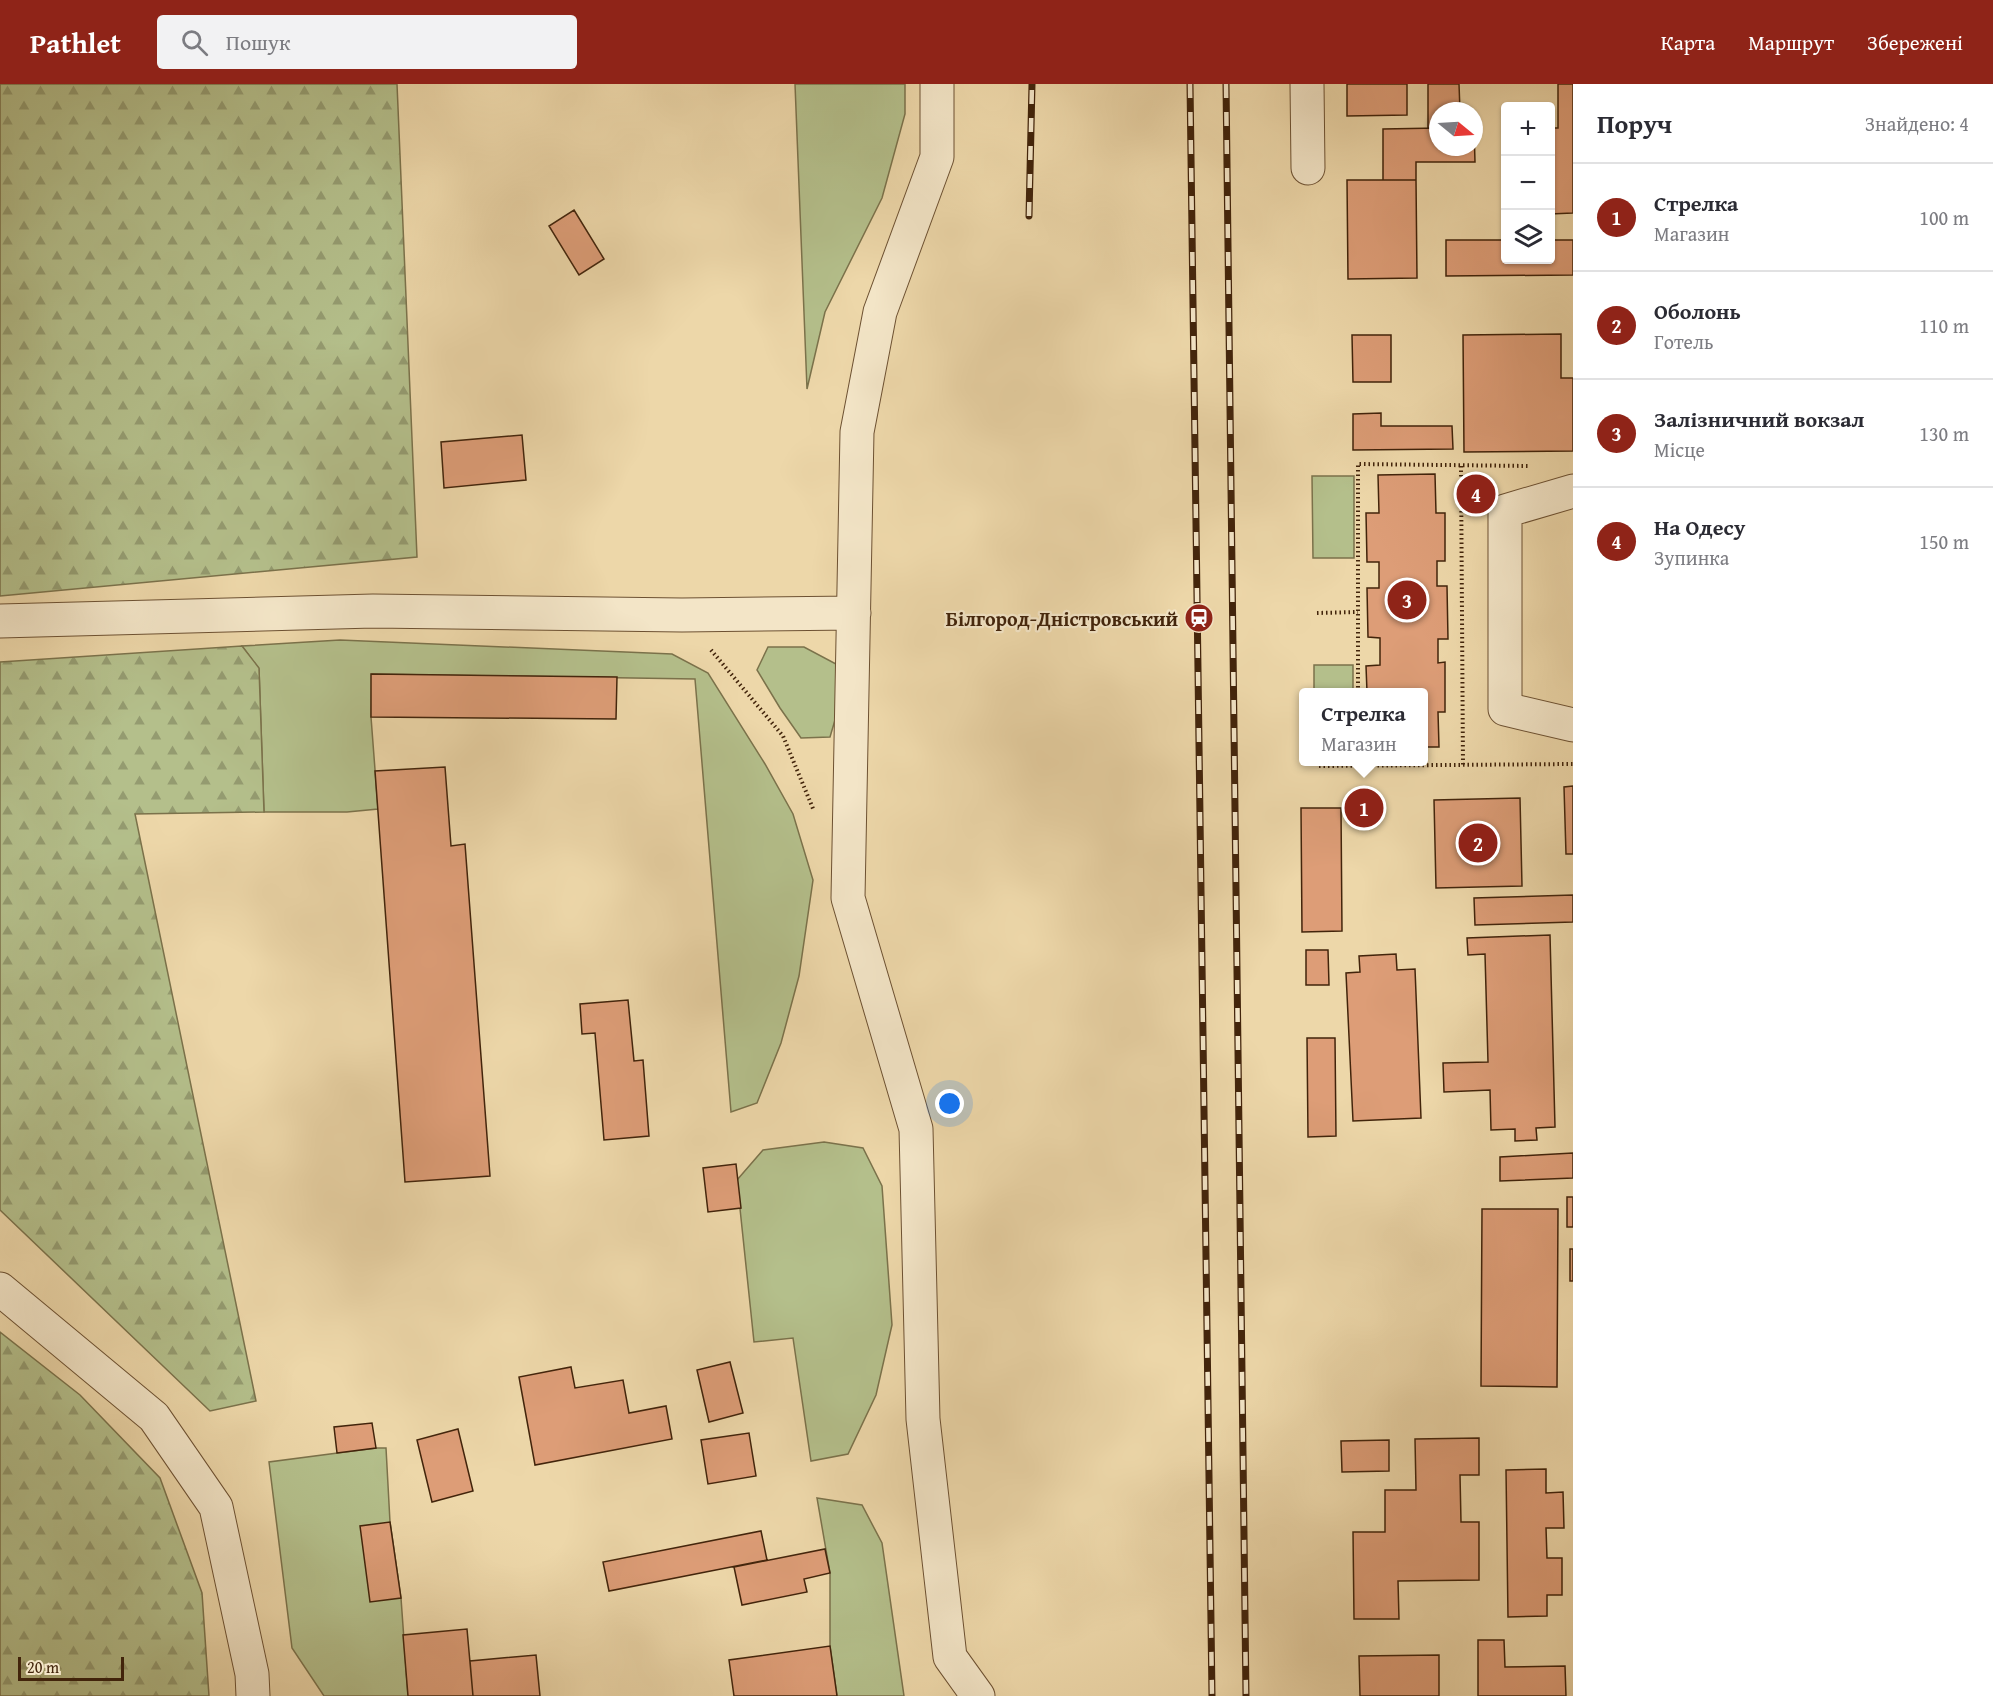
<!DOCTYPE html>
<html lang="uk">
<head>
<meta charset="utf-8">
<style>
  body { margin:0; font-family:"Gentium Book Plus",serif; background:#f2f2f3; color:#2b2b33 }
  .controls { position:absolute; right:18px; top:18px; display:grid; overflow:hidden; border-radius:6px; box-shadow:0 2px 4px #0004 }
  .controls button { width:54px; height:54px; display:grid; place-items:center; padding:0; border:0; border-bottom:2px solid #e1e1e2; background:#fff; color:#2b2b33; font:30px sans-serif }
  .compass { position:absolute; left:1429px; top:18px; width:54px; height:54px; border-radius:50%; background:#fff; box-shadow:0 2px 4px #0004; rotate:108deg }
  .scale { position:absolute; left:18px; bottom:15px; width:106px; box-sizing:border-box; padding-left:6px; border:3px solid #42240b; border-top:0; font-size:16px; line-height:21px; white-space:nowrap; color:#42240b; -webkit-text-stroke:4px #f3e5c7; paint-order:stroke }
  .you { position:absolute; left:950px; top:1020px; width:21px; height:21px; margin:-15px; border:4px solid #fff; border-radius:50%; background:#1a73e8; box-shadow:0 0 0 9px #1a73e833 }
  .badge { display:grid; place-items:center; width:39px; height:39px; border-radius:50%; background:#8f2418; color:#fff; font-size:20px; font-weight:700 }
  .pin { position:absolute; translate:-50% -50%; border:3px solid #fff; box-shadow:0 2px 6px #0006 }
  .popup { position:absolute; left:1299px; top:604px; width:129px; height:78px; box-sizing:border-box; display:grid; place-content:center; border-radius:6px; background:#fff; filter:drop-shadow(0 2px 4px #0005); font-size:20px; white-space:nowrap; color:#7c7c81 }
  .popup b { font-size:22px; color:#2b2b33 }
  .popup::after { content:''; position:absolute; left:50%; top:100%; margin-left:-12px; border:12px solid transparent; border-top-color:#fff }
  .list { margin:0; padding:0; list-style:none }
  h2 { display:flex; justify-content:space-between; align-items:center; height:78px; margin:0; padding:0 24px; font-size:26px }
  h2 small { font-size:20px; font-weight:400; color:#7c7c81 }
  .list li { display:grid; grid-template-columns:39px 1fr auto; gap:18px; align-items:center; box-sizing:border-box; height:108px; padding:0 24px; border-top:2px solid #e1e1e2 }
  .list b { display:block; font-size:22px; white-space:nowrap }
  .list p { margin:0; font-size:20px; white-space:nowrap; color:#7c7c81 }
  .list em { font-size:20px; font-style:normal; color:#7c7c81 }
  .icon { flex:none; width:33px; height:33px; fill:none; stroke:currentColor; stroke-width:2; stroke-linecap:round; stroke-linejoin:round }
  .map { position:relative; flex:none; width:1573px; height:1612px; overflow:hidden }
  header { display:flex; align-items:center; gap:36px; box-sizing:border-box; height:84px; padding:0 30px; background:#8f2418; color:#fff }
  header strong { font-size:28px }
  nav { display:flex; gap:33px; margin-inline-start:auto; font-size:21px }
  .search { width:420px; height:54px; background:#f2f2f3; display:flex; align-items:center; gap:15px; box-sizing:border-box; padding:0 21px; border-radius:6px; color:#7c7c81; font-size:22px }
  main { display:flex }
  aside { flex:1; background:#fff }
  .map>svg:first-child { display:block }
  .green { fill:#b4bf8b; stroke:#7b724b; stroke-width:1.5 }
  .forest { fill:url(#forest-firs); stroke:#7b724b; stroke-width:1.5 }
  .building { fill:#dd9d77; stroke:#42240b; stroke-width:1.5 }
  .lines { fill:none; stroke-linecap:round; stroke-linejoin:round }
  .minor-casing { stroke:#6d5132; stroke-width:35 }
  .path { stroke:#42240b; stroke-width:4; stroke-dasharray:1.5 3; stroke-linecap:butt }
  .minor { stroke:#f3e5c7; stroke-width:33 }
  .rail-casing { stroke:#42240b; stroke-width:7 }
  .rail { stroke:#f3e5c7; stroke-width:4.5; stroke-dasharray:14; stroke-linecap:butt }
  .labels { text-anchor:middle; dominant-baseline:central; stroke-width:4.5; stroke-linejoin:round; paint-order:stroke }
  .poi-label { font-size:20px; font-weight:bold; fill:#42240b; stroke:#f3e5c7; text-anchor:end }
</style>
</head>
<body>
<header>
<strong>Pathlet</strong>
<div class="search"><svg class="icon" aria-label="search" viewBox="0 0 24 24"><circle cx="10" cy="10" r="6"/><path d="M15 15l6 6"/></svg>Пошук</div>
<nav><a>Карта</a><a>Маршрут</a><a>Збережені</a></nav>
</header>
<main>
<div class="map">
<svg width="1573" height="1612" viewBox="0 0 1573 1612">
  <defs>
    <pattern id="forest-firs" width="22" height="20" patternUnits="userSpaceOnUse" patternTransform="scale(1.5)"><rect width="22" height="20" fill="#b4bf8b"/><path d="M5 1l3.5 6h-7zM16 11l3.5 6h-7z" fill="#949b70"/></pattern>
  </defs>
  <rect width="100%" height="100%" fill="#edd7a9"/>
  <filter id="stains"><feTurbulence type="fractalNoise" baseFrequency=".00333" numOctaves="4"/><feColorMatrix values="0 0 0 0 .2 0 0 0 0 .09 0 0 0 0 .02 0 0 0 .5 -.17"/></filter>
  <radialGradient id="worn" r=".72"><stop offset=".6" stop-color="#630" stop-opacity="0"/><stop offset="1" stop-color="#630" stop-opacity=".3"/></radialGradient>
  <path class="green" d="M795,0H905V30L882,114L825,228L807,305Z
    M1312,392H1354V474H1313Z
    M340,556L672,570L708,589L765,680L793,730L813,796L799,892L781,959L757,1019L731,1028L695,595L372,590L371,633L378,725L347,728H264L259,585L242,562Z
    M768,563H804L836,580L840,619L830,653L801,654L780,624L757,586Z
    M1314,581H1353V608H1314Z
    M824,1058L863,1064L882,1102L892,1241L876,1311L848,1370L811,1377L793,1254L754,1258L737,1096L763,1066Z
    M376,1364H386L390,1438L401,1514L408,1612H324L292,1564L269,1378Z
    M817,1414L862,1421L882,1459L904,1612H837L830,1562V1489Z"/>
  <path class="forest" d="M0,0H397L417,473L0,512Z
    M242,562L259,584L264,728L135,730L256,1317L210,1327L0,1126V578Z
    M0,1248L80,1311L160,1394L202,1509L209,1612H0Z"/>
  <path class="building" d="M1347,0H1407V31L1347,32Z
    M1428,0H1459L1460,27H1438V44H1428Z
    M1558,0H1573V129L1550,130V44H1558Z
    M1474,43L1475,78H1416V96H1383V45L1438,44V63H1474Z
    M1347,96H1416L1417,194L1348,195Z
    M574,126L604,175L579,191L549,142Z
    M1446,156H1506V176H1550V156H1573V191L1446,192Z
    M1561,250V294H1573V367L1464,368L1463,251Z
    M1352,251H1391V298H1353Z
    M1381,329V342H1452L1453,365L1353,366V330Z
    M522,351L526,396L444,404L441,358Z
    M1435,390L1436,429H1445V477H1437V502H1447L1448,555H1438V579L1445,578V628H1438L1439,663H1424V608H1367L1366,582L1380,581V554L1368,553L1367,504H1379V478H1367L1366,429H1379L1378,391Z
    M371,590L617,593L616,635L371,633Z
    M445,683L451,762L465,760L490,1092L405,1098L375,687Z
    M1573,702V770H1566L1564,703Z
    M1520,714L1522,802L1436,804L1434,716Z
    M1301,724H1341L1342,847L1302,848Z
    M1573,811V838L1475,841L1474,814Z
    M1550,851L1555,1043L1536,1044L1537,1056L1515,1057V1045L1491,1046L1490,1006L1444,1008L1443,979L1488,978L1485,870L1468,871L1467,854Z
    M1306,866H1328L1329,901H1306Z
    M1396,870L1397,886L1415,885L1421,1034L1353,1037L1346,889L1360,888L1359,872Z
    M628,916L634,977L643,976L649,1052L604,1056L595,949L582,950L580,920Z
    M1307,954H1335L1336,1052L1308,1053Z
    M1573,1069V1094L1500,1097V1073Z
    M736,1080L741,1124L708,1128L703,1084Z
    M1567,1113H1573V1143H1567Z
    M1482,1125H1558L1557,1303L1481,1302Z
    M1570,1165H1573V1197H1570Z
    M730,1278L743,1329L709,1338L697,1286Z
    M571,1283L575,1304L623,1296L629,1329L666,1322L672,1355L535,1381L519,1293Z
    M372,1339L376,1364L337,1369L334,1343Z
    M458,1345L473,1407L432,1418L417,1356Z
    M749,1349L756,1392L708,1400L701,1356Z
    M1479,1354V1391H1460L1461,1438H1479V1496L1398,1497L1399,1535H1354L1353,1448H1385V1406H1416L1415,1355Z
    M1389,1356V1387L1342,1388L1341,1357Z
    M1546,1385V1409L1563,1408L1564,1444H1546L1547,1474H1562V1511H1547V1532L1508,1533L1506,1386Z
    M390,1438L401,1514L370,1518L360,1442Z
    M761,1447L767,1476L609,1507L603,1478Z
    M825,1465L830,1489L804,1495L807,1508L742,1521L734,1483Z
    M467,1545L473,1612H408L403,1551Z
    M1478,1556H1504L1505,1583L1565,1582L1566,1612H1478Z
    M830,1562L837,1612H734L729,1576Z
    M536,1571L540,1612H473L470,1577Z
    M1439,1571V1612H1360L1359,1572Z"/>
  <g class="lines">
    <g class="minor-casing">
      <path id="minor" d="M937,0V73L880,228L857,348L848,814L916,1045L923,1335L950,1573L978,1612
        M1307,0L1308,84
        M1573,407L1505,427V625L1573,641
        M0,537L373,527L682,531L854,529
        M0,1205L154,1333L216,1423L252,1590L253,1612"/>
    </g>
    <path class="path" d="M1461,382L1463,682
      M1317,529L1358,528
      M711,566L783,652L814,727
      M1358,608V380L1529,382
      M1319,682L1573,680"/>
    <use href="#minor" class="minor"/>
    <g class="rail-casing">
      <path id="rail" d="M1190,0L1212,1612
        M1226,0L1246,1612
        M1029,132L1032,0"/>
    </g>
    <use href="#rail" class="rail"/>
  </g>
  <defs>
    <g id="station-disc" transform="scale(1.5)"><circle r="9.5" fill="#8f2418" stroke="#f3e5c7"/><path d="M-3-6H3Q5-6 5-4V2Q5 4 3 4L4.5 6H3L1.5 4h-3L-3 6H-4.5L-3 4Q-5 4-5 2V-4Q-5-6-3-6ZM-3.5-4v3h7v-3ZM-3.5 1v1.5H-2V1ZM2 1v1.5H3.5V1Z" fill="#fff"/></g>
  </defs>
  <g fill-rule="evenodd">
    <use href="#station-disc" x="1199" y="534"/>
  </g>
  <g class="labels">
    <g class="poi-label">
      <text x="1178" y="534">Білгород-Дністровський</text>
    </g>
  </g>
  <rect width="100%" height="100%" filter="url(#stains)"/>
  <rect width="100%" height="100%" fill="url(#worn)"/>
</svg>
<div class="controls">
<button>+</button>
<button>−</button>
<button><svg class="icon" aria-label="layers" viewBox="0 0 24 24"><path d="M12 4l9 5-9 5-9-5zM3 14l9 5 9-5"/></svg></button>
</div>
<svg class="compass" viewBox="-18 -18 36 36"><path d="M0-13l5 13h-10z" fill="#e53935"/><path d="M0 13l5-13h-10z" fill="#7c7c81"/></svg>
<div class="scale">20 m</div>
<div class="you"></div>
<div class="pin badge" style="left:1364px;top:724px">1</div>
<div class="popup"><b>Стрелка</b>Магазин</div>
<div class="pin badge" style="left:1478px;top:759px">2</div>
<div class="pin badge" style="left:1407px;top:516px">3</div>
<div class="pin badge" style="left:1476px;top:410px">4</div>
</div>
<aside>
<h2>Поруч<small>Знайдено: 4</small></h2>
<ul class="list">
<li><span class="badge">1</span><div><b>Стрелка</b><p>Магазин</p></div><em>100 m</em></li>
<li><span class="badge">2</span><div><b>Оболонь</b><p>Готель</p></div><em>110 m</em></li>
<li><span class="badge">3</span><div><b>Залізничний вокзал</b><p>Місце</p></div><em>130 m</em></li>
<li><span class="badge">4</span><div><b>На Одесу</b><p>Зупинка</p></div><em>150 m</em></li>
</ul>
</aside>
</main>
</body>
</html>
